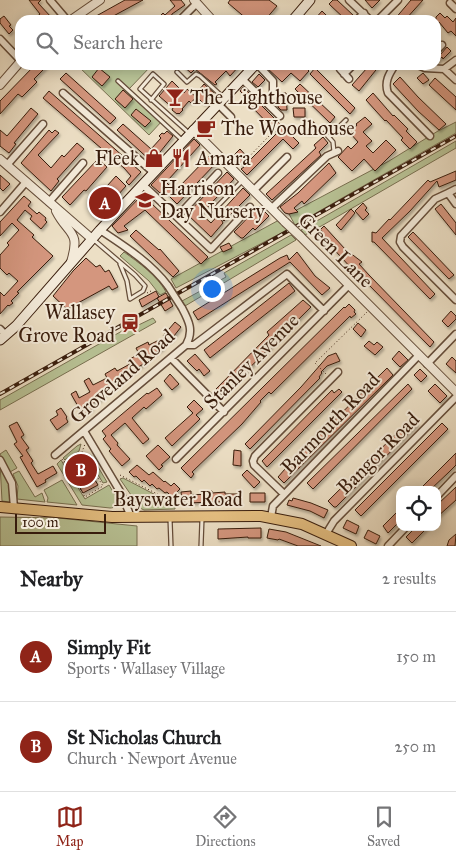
<!DOCTYPE html>
<html lang="en">
<head>
<meta charset="utf-8">
<style>
  body { margin:0; font-family:"IM FELL Great Primer",serif; background:#f6f6f6; color:#202124 }
  .controls { position:absolute; right:15px; bottom:15px; display:grid; overflow:hidden; border-radius:10px; box-shadow:0 2px 12px #0003 }
  .controls button { width:45px; height:45px; display:grid; place-items:center; padding:0; border:0; border-bottom:1px solid #e0e0e0; background:#fff; color:#202124; font:25px sans-serif }
  .scale { position:absolute; left:15px; bottom:12px; width:91px; box-sizing:border-box; padding-left:5px; border:2px solid #381c0c; border-top:0; font-size:14px; line-height:18px; white-space:nowrap; color:#381c0c; -webkit-text-stroke:4px #f3ead9; paint-order:stroke }
  .you { position:absolute; left:211px; top:288px; width:18px; height:18px; margin:-12px; border:4px solid #fff; border-radius:50%; background:#1a73e8; box-shadow:0 0 0 8px #1a73e833 }
  .badge { display:grid; place-items:center; width:32px; height:32px; border-radius:50%; background:#8f2418; color:#fff; font-size:16px; font-weight:700 }
  .pin { position:absolute; translate:-50% -50%; border:2px solid #fff; box-shadow:0 1px 5px #0006 }
  .list { margin:0; padding:0; list-style:none }
  h2 { display:flex; justify-content:space-between; align-items:center; height:65px; margin:0; padding:0 20px; font-size:21px }
  h2 small { font-size:16px; font-weight:400; color:#757577 }
  .list li { display:grid; grid-template-columns:32px 1fr auto; gap:15px; align-items:center; box-sizing:border-box; height:90px; padding:0 20px; border-top:1px solid #e0e0e0 }
  .list b { display:block; font-size:19px; white-space:nowrap }
  .list p { margin:0; font-size:16px; white-space:nowrap; color:#757577 }
  .list em { font-size:16px; font-style:normal; color:#757577 }
  .icon { flex:none; width:28px; height:28px; fill:none; stroke:currentColor; stroke-width:2; stroke-linecap:round; stroke-linejoin:round }
  .map { position:relative; flex:none; width:456px; height:546px; overflow:hidden }
  .search { position:absolute; background:#fff; box-shadow:0 2px 12px #0003; left:15px; right:15px; top:15px; height:55px; display:flex; align-items:center; gap:12px; box-sizing:border-box; padding:0 18px; border-radius:15px; color:#757577; font-size:19px }
  .sheet { height:245px; background:#fff }
  nav { display:flex; justify-content:space-around; align-items:center; box-sizing:border-box; height:70px; border-top:1px solid #e0e0e0; background:#fff; font-size:14px; color:#757577 }
  nav a { display:grid; justify-items:center; gap:2px }
  nav .on { color:#8f2418 }
  .map>svg:first-child { display:block }
  .green { fill:#b8c295; stroke:#786f50 }
  .building { fill:#d4967e; stroke:#381c0c; filter:url(#shadow) }
  .lines { fill:none; stroke-linecap:round; stroke-linejoin:round }
  .service-casing { stroke:#654d3a; stroke-width:5.5 }
  .minor-casing { stroke:#654d3a; stroke-width:9 }
  .tertiary-casing { stroke:#654d3a; stroke-width:10 }
  .secondary-casing { stroke:#381c0c; stroke-width:11 }
  .primary-casing { stroke:#381c0c; stroke-width:12 }
  .path { stroke:#381c0c; stroke-width:1; stroke-dasharray:1 2.5; stroke-linecap:butt }
  .service { stroke:#f3ead9; stroke-width:3 }
  .minor { stroke:#f3ead9; stroke-width:6 }
  .tertiary { stroke:#f3ead9; stroke-width:8 }
  .secondary { stroke:#f3ead9; stroke-width:9 }
  .primary { stroke:#e6c082; stroke-width:10 }
  .rail-casing { stroke:#381c0c; stroke-width:4 }
  .rail { stroke:#f3ead9; stroke-width:2; stroke-dasharray:5.5; stroke-linecap:butt }
  .minor-bridge-casing { stroke:#654d3a; stroke-width:9; stroke-linecap:butt }
  .tertiary-bridge-casing { stroke:#654d3a; stroke-width:10; stroke-linecap:butt }
  .minor-bridge { stroke:#f3ead9; stroke-width:6 }
  .tertiary-bridge { stroke:#f3ead9; stroke-width:8 }
  .labels { text-anchor:middle; dominant-baseline:central; stroke-width:4; stroke-linejoin:round; paint-order:stroke }
  .poi-label { font-size:20px; fill:#381c0c; stroke:#f3ead9; text-anchor:start }
  .street-label { font-size:20px; fill:#381c0c; stroke:#f3ead9 }
</style>
</head>
<body>
<div class="map">
<svg width="456" height="546" viewBox="0 0 456 546">
  <defs>
    <filter id="shadow"><feDropShadow dx="1.5" dy="2.5" stdDeviation="1" flood-color="#0004"/></filter>
  </defs>
  <rect width="100%" height="100%" fill="#ecdfc5"/>
  <filter id="stains"><feTurbulence type="fractalNoise" baseFrequency=".004" numOctaves="4"/><feColorMatrix values="0 0 0 0 .2 0 0 0 0 .09 0 0 0 0 .02 0 0 0 .5 -.17"/></filter>
  <radialGradient id="worn" r=".72"><stop offset=".6" stop-color="#630" stop-opacity="0"/><stop offset="1" stop-color="#630" stop-opacity=".3"/></radialGradient>
  <path class="green" d="M77,65H152L129,89L163,120L149,135Z
    M456,122V133L295,225L289,214L389,161L438,131Z
    M456,141V148L323,225L305,235L301,230Z
    M279,220L287,230L176,288L171,279Z
    M291,235L296,240L185,306L182,301L226,277L224,273Z
    M124,252C139,263 157,275 166,292L160,295L149,281L120,256Z
    M153,318L156,322L0,410V400L122,331L124,332Z
    M81,444L79,451L65,460L63,458L77,446Z
    M6,450L17,468L10,472L0,454Z
    M91,455L107,482L103,483L87,457Z
    M61,460L85,499L109,485L118,500C117,505 115,508 110,508L82,505L57,464Z
    M0,463L11,482L10,502L2,501Z
    M19,471L35,497L42,493L45,502L17,499L18,486L13,474Z
    M123,478L175,505V509L144,510L140,508L120,479Z
    M62,480L77,505L47,502L48,498L44,490Z
    M0,517L58,518L137,526V546H0Z"/>
  <path class="building" d="M29,0H41L38,3L52,18L49,20H33L40,14Z
    M125,0H143L106,20H89Z
    M170,0H181L185,5L172,14L170,20H156L163,13L165,15L175,6Z
    M230,0H269L277,6L265,20H248L228,3Z
    M333,0H337L354,16L350,20H346L329,4Z
    M365,0H380L372,8Z
    M411,0H423L405,20H394Z
    M322,11L327,16L323,20H314Z
    M440,13L445,18L447,16L453,22L456,18V36L451,31L448,33L439,22L436,25V17Z
    M4,16L11,25L9,26L13,30L9,34L0,23V19Z
    M447,47L451,51L443,59L442,57L436,63V56L440,55Z
    M35,65H48L34,79L37,82L22,97L18,94L0,114V101Z
    M182,65H240L230,76L226,71L215,82L217,84L215,85L195,69L191,73Z
    M268,65H303L309,71L300,81L291,73L282,82L266,67Z
    M364,65H380L359,91L352,85L367,68Z
    M99,68L110,77L102,86L92,77Z
    M315,68L355,108L350,114L310,74Z
    M66,73L116,118L110,124L60,79Z
    M423,73L429,80L423,84L417,78Z
    M259,74L265,80L258,87L252,82Z
    M400,77L418,97L446,124L439,130L418,111L393,84Z
    M435,78L456,97V110L429,85Z
    M172,81L184,93L187,89L196,97L191,103L189,101L182,109L183,110L179,114L178,113L177,114L172,110L173,108L159,96Z
    M204,84L214,93L204,104L195,95Z
    M300,84L335,117L330,123L295,89Z
    M243,87L299,143L293,149L283,139L247,175L241,169L244,167L237,160L235,162L231,158L240,149L250,160L277,133L251,106L252,103L240,91Z
    M123,90L133,99L125,108L115,99Z
    M49,91L141,172L129,185L126,182L131,176L124,168L43,98Z
    M278,93H286L287,110H281L278,107Z
    M373,93L393,116L394,115L408,129L406,131L417,142L410,149L401,140L403,138L386,120L385,121L366,100Z
    M31,108L38,114L14,143L16,144L9,153L0,146V130L7,136Z
    M293,108H305V117H294Z
    M136,109L151,121L145,127L131,115Z
    M365,117L372,124L363,132L372,141L366,146L373,153L386,140L396,150L375,171L364,159L352,171L338,157L348,146L351,149L358,142L350,133L357,125L356,124Z
    M305,122H314V133H305Z
    M123,124L151,149L161,138L159,136L162,133L164,134L167,131L173,136L152,162L117,130Z
    M49,130L52,133L55,130L59,133L38,155L51,168L62,155L64,157L77,143L84,149L57,179L59,181L51,191L21,163Z
    M323,137L328,143L319,152L321,155L272,200L266,194L316,148L314,145Z
    M194,139L200,145L168,180L169,181L167,183L174,190L177,189L210,155L217,162L177,204L163,190L160,193L151,185Z
    M98,159L107,167L86,191L84,190L70,205L62,197Z
    M329,163L336,173L304,204L302,201L294,208L298,212L289,214L285,213L280,207L298,193Z
    M456,171V180L439,187L437,181L410,211L382,238L435,294L430,299L374,242H372V232L376,233L389,219L390,220L428,180L430,182Z
    M227,172L234,179L201,214L211,223L243,188L250,195L224,221L220,217L223,223L211,237L187,214Z
    M0,175L10,184L3,191L0,188Z
    M116,176L126,186L99,216L89,206Z
    M144,193L153,201L151,203L208,257L201,264L145,210L124,226L128,230L118,233L112,226Z
    M24,196L31,202L28,206L37,214L39,212L46,218L45,220L47,222L41,229L30,219L32,216L25,210L17,220L34,235L32,237L53,256L17,292L19,293L11,301L13,303L9,306L8,305L0,314V292L4,296L18,281L9,273L7,275L0,268V255L9,245L7,243L19,230L12,223L0,236V222Z
    M363,203L367,208L365,210L369,214L363,220L355,211Z
    M441,204L456,223V235L435,209Z
    M259,206L269,216L255,230L253,228L243,238H241L234,232Z
    M351,209L355,213L341,230L336,225Z
    M324,226L345,249L362,262L359,264L369,275L434,342L430,347L366,282L354,269L353,270L328,243L327,244L319,236L323,232L320,230Z
    M136,230L159,250L160,249L179,271L173,277L130,236Z
    M413,232L454,275L449,279L408,237Z
    M229,243L232,248L223,252L220,247Z
    M297,252L315,276L330,288L322,295L290,262L198,320L193,312L280,258L287,255L289,260Z
    M86,258L96,267L100,265L105,272L109,270L118,287L112,290L109,286L67,309L53,296L73,271Z
    M289,283L295,291L210,358L204,350Z
    M156,291L159,297L142,307L139,300Z
    M166,293L173,306L165,311L157,298Z
    M303,300L311,307L222,395L216,389L269,335L267,332Z
    M349,304L355,310L354,312L356,314L351,318L350,316L271,394L269,392L260,401L261,402L242,424L192,472L194,474L191,478L181,468L344,307L345,308Z
    M451,311L456,316V319L448,327L442,321Z
    M175,322L181,327L170,341L163,336Z
    M358,323L366,330L361,337L353,329Z
    M159,340L163,348L144,360L145,363L135,369L136,370L115,382L116,386L100,397L101,399L90,405L92,409L83,415L71,394L76,391L79,398L90,392L84,381L89,378L93,385L107,378L105,374L115,368L117,371L130,364L128,360L139,354L136,348L148,342L149,345Z
    M369,341L374,345L377,342L383,347L375,355L364,346Z
    M399,351L408,360L400,367L392,359Z
    M336,353L340,361L327,366L321,372L322,373L319,377L320,378L250,449L245,444L301,387L328,356Z
    M195,354L210,371L204,376L199,369L197,371L187,361Z
    M452,357L456,361V373L446,364Z
    M387,368L393,375L284,483L278,477L285,469Z
    M420,369L427,376L421,382L414,375Z
    M170,374L179,384L172,390L164,381Z
    M408,384L412,389L313,489L307,483Z
    M435,384L447,396L440,403L428,391Z
    M157,388L162,395L146,409L144,407L132,418L149,439L143,444L125,423L111,435L118,443L117,445L130,459L122,466L109,451L111,449L103,439L106,436L102,431L147,393L148,394Z
    M339,389L342,392L267,467L262,461L332,390L334,393Z
    M194,400L203,409L196,415L200,419L172,446L165,438L193,413L187,407Z
    M61,408L67,417L66,418L68,422L57,430L50,420L58,415L56,411Z
    M412,418L418,424L336,507H334L328,501Z
    M17,422L24,435L21,437L29,448L26,450L33,461L31,463L38,474L53,466L57,473L45,480L46,482L37,487L20,457L23,456L14,444L17,442L9,426Z
    M442,423L448,429L361,516L355,510Z
    M158,445L170,457L161,465L163,466L159,470L146,456Z
    M234,450L241,451V466L233,465Z
    M456,453V465L449,472L430,490H419Z
    M80,455L98,485L83,493L75,479L77,477L68,462Z
    M137,465L149,475L153,472L164,482L165,481L171,486L174,483L180,489L172,497L167,492L165,493L159,488L157,489L152,484L150,486L144,480L142,482L136,476L134,477L129,472Z
    M247,470L260,482L254,488L242,475Z
    M456,487V500L437,517V505Z
    M191,491V495L207,494V491H212V493L225,492V494H238V501L187,503V501L182,502L181,492Z
    M250,493H265V502H250Z
    M293,498L311,503L328,510L324,518L310,511L287,505L289,500L292,501Z
    M400,509V521L388,533L383,526Z
    M347,520L359,526L356,534L343,528Z
    M416,527H428L412,543L406,537Z
    M261,528V538H248V537L218,539V529Z
    M269,529L286,532L321,546H298L279,539L278,540L267,538Z
    M368,530L380,536L376,544L364,538Z
    M456,534L455,546H447L449,540Z"/>
  <g class="lines">
    <g class="service-casing">
      <path id="service" d="M177,72L187,82L196,74L200,76L224,98
        M118,81L182,140
        M151,100L164,84L153,74L140,89L189,133
        M325,133L333,142L334,152
        M329,137L346,120
        M211,213L243,180
        M94,240L135,275L145,286L143,291L130,299L127,281L120,264
        M170,519L171,546
        M201,546L202,519"/>
    </g>
    <g class="minor-casing">
      <path id="minor" d="M50,0L67,20
        M349,0L370,20
        M450,3L456,9
        M180,20L196,4
        M357,20L364,13
        M378,20L398,0
        M0,39L20,60
        M436,51L442,45
        M258,65L273,81V91
        M395,65C389,74 384,82 388,93L430,136
        M418,65L425,68L444,69L456,60
        M340,69L349,79
        M444,69L456,80
        M344,74L353,65
        M242,79L280,116
        M63,93L153,172
        M218,104L231,117
        M7,165L43,124
        M142,184L211,249L250,207
        M254,190L287,157
        M448,193L456,189
        M49,202L83,163
        M456,204L448,193L435,199L401,236L400,242L403,247L456,300
        M272,208L327,156L338,151
        M0,212L26,182
        M177,217L218,173
        M100,230C124,246 150,262 168,286
        M0,329L6,335
        M186,345H194L206,336L287,274L324,311
        M171,358L224,412
        M427,364L456,334
        M84,431L121,493L131,517
        M55,455L186,345C194,331 189,321 182,308
        M176,459L349,285
        M0,460L12,483L14,508
        M284,494L254,465L253,461L255,456L338,372
        M437,496L456,476
        M271,517L273,506L419,355
        M326,534L334,521L456,397
        M388,546L406,527"/>
    </g>
    <g class="tertiary-casing">
      <path id="tertiary" d="M194,0L212,20
        M71,20L100,0
        M0,85L20,62
        M193,130L285,222
        M0,159L92,239
        M56,211C68,235 81,230 71,262
        M300,236L456,392"/>
    </g>
    <g class="secondary-casing">
      <path id="secondary" d="M293,20L310,0
        M0,340L16,326L100,230L255,65"/>
    </g>
    <g class="primary-casing">
      <path id="primary" d="M0,507L112,517L261,516L302,524L351,546"/>
    </g>
    <path class="path" d="M239,167L272,133
      M147,293L153,290
      M326,374L315,363L367,312
      M62,459L85,497L103,486L82,452L85,444
      M64,462L82,452
      M120,475L175,503"/>
    <use href="#service" class="service"/>
    <use href="#minor" class="minor"/>
    <use href="#tertiary" class="tertiary"/>
    <use href="#secondary" class="secondary"/>
    <use href="#primary" class="primary"/>
    <g class="rail-casing">
      <path id="rail" d="M0,394L456,136"/>
    </g>
    <use href="#rail" class="rail"/>
    <g class="minor-bridge-casing">
      <path id="minor-bridge" d="M168,286L182,308"/>
    </g>
    <g class="tertiary-bridge-casing">
      <path id="tertiary-bridge" d="M285,222L300,236"/>
    </g>
    <use href="#minor-bridge" class="minor-bridge"/>
    <use href="#tertiary-bridge" class="tertiary-bridge"/>
  </g>
  <defs>
    <g id="bar-bare" transform="scale(1.5)"><path d="M-6-5H6L.8 .8V4.5H3.5V6h-7V4.5H-.8V.8Z" fill="#8f2418" stroke="#f3ead9" stroke-width="2.5" paint-order="stroke"/></g>
    <g id="cafe-bare" transform="scale(1.5)"><path d="M-5.5-4.5H6V0H3Q3 3.5 0 3.5H-2.5Q-5.5 3.5-5.5 0ZM3-3.2v2h1.7v-2ZM-6 4.5H4V6H-6Z" fill="#8f2418" stroke="#f3ead9" stroke-width="2.5" paint-order="stroke"/></g>
    <g id="shop-bare" transform="scale(1.5)"><path d="M-5-2.5h2.3a2.7 3.5 0 0 1 5.4 0H5L5.5 6h-11ZM-1.5-2.5h3a1.5 2.3 0 0 0-3 0Z" fill="#8f2418" stroke="#f3ead9" stroke-width="2.5" paint-order="stroke"/></g>
    <g id="restaurant-bare" transform="scale(1.5)"><path d="M-5-6h1v4h1v-4h1v4h1v-4h1v5L-1.5 .5V6h-2V.5L-5-1ZM5-6V6H3V1.5H1.5Q1.5-4 5-6Z" fill="#8f2418" stroke="#f3ead9" stroke-width="2.5" paint-order="stroke"/></g>
    <g id="school-bare" transform="scale(1.5)"><path d="M0-5L7-2L0 1L-7-2ZM-4 1L0 2.5L4 1V4Q0 6-4 4Z" fill="#8f2418" stroke="#f3ead9" stroke-width="2.5" paint-order="stroke"/></g>
    <g id="station-bare" transform="scale(1.5)"><path d="M-3-6H3Q5-6 5-4V2Q5 4 3 4L4.5 6H3L1.5 4h-3L-3 6H-4.5L-3 4Q-5 4-5 2V-4Q-5-6-3-6ZM-3.5-4v3h7v-3ZM-3.5 1v1.5H-2V1ZM2 1v1.5H3.5V1Z" fill="#8f2418" stroke="#f3ead9" stroke-width="2.5" paint-order="stroke"/></g>
  </defs>
  <g fill-rule="evenodd">
    <use href="#bar-bare" x="175" y="97"/>
    <use href="#cafe-bare" x="206" y="128"/>
    <use href="#shop-bare" x="154" y="158"/>
    <use href="#restaurant-bare" x="181" y="158"/>
    <use href="#school-bare" x="145" y="200"/>
    <use href="#station-bare" x="130" y="323"/>
  </g>
  <g class="labels">
    <g class="poi-label">
      <text x="190" y="97">The Lighthouse</text>
      <text x="221" y="128">The Woodhouse</text>
      <text x="139" y="158" text-anchor="end">Fleek</text>
      <text x="196" y="158">Amara</text>
      <text x="160" y="188">Harrison<tspan x="160" dy="23">Day Nursery</tspan></text>
      <text x="115" y="312" text-anchor="end">Wallasey<tspan x="115" dy="23">Grove Road</tspan></text>
    </g>
    <g class="street-label">
      <text transform="translate(336 250) rotate(45)">Green Lane</text>
      <text transform="translate(251 361) rotate(-45)">Stanley Avenue</text>
      <text transform="translate(122 376) rotate(-41)">Groveland Road</text>
      <text transform="translate(330 423) rotate(-46)">Barmouth Road</text>
      <text transform="translate(378 453) rotate(-45)">Bangor Road</text>
      <text x="178" y="499">Bayswater Road</text>
    </g>
  </g>
  <rect width="100%" height="100%" filter="url(#stains)"/>
  <rect width="100%" height="100%" fill="url(#worn)"/>
</svg>
<div class="controls">
<button><svg class="icon" aria-label="locate" viewBox="0 0 24 24"><circle cx="12" cy="12" r="6"/><path d="M12 2v4M12 18v4M2 12h4M18 12h4"/></svg></button>
</div>
<div class="scale">100 m</div>
<div class="you"></div>
<div class="pin badge" style="left:105px;top:203px">A</div>
<div class="pin badge" style="left:81px;top:470px">B</div>
<div class="search"><svg class="icon" aria-label="search" viewBox="0 0 24 24"><circle cx="10" cy="10" r="6"/><path d="M15 15l6 6"/></svg>Search here</div>
</div>
<section class="sheet">
<h2>Nearby<small>2 results</small></h2>
<ul class="list">
<li><span class="badge">A</span><div><b>Simply Fit</b><p>Sports · Wallasey Village</p></div><em>150 m</em></li>
<li><span class="badge">B</span><div><b>St Nicholas Church</b><p>Church · Newport Avenue</p></div><em>250 m</em></li>
</ul>
</section>
<nav>
<a class="on"><svg class="icon" aria-label="map" viewBox="0 0 24 24"><path d="M3 6l6-2 6 2 6-2v14l-6 2-6-2-6 2zM9 4v14M15 6v14"/></svg>Map</a>
<a><svg class="icon" aria-label="directions" viewBox="0 0 24 24"><path d="M12 3l9 9-9 9-9-9zM9 14v-3h6M13 9l2 2-2 2"/></svg>Directions</a>
<a><svg class="icon" aria-label="saved" viewBox="0 0 24 24"><path d="M7 4h10v16l-5-4-5 4z"/></svg>Saved</a>
</nav>
</body>
</html>
